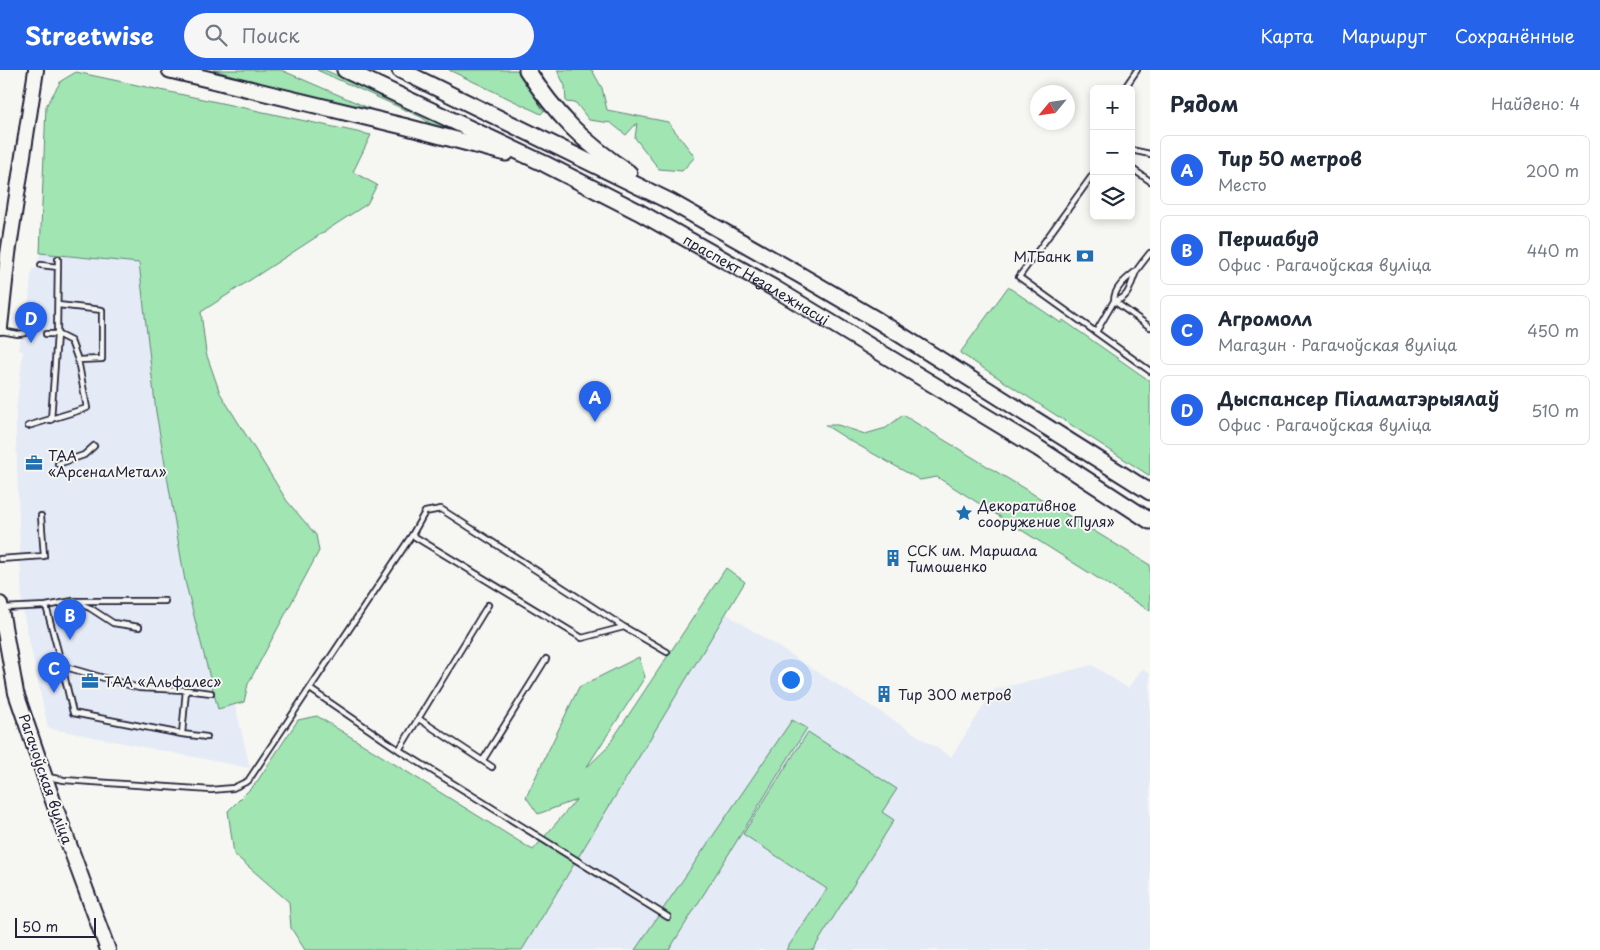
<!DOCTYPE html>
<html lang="ru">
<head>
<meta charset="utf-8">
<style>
  body { margin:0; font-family:"Playpen Sans",sans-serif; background:#f6f6f7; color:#1f2937 }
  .controls { position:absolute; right:15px; top:15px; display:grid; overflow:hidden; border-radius:8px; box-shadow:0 2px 8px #0003 }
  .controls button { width:45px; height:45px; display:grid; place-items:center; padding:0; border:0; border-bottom:1px solid #e0e1e3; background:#fff; color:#1f2937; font:25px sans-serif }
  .compass { position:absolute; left:1030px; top:15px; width:45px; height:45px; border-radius:50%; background:#fff; box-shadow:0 2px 8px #0003; rotate:241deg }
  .scale { position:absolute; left:15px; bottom:12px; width:81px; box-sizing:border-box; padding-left:5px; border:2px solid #22223b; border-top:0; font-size:14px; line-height:18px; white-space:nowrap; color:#22223b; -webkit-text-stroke:4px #f6f6f2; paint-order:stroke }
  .you { position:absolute; left:790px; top:609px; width:18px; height:18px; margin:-12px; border:4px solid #fff; border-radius:50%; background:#1a73e8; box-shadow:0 0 0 8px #1a73e833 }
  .badge { display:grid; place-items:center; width:32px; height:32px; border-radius:50%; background:#2563eb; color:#fff; font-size:16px; font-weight:700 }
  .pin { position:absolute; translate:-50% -41px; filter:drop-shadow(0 1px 2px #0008) }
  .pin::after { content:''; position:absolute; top:26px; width:18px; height:15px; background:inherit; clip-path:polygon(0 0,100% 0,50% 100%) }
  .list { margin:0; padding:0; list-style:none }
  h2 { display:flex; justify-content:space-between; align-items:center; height:65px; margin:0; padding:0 20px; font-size:21px }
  h2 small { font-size:16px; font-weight:400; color:#747a83 }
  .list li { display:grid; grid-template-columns:32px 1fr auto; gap:15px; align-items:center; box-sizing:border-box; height:70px; margin:0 10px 10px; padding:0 10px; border:1px solid #e0e1e3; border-radius:8px }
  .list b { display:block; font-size:19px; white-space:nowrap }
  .list p { margin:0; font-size:16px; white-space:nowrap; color:#747a83 }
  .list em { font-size:16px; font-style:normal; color:#747a83 }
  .icon { flex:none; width:28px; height:28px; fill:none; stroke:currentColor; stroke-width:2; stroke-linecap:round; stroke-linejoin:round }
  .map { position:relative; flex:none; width:1150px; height:880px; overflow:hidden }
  header { display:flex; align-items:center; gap:30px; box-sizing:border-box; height:70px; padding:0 25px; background:#2563eb; color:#fff }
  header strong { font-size:24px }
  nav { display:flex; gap:28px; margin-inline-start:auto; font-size:18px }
  .search { width:350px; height:45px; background:#f6f6f7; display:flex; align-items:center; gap:12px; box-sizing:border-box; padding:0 18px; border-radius:28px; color:#747a83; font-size:19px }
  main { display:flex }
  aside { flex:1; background:#fff }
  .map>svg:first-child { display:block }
  .built { fill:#e4eaf6 }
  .green { fill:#a0e5b2; stroke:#618476 }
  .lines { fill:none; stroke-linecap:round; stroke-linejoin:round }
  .service-casing { stroke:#22223b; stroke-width:8 }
  .primary-casing { stroke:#22223b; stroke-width:18 }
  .trunk-casing { stroke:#22223b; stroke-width:19 }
  .service { stroke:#f6f6f2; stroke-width:4.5 }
  .primary { stroke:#f6f6f2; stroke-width:14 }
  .trunk { stroke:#f6f6f2; stroke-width:15 }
  .labels { text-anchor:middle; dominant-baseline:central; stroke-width:4; stroke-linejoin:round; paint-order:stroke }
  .poi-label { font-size:14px; fill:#22223b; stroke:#f6f6f2; text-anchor:start }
  .street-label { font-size:14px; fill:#22223b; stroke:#f6f6f2 }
</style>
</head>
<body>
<header>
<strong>Streetwise</strong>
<div class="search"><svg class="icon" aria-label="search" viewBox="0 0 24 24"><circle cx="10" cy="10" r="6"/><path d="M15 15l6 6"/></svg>Поиск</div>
<nav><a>Карта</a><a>Маршрут</a><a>Сохранённые</a></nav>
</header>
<main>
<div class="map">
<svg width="1150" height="880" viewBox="0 0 1150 880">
  <rect width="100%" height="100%" fill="#f6f6f2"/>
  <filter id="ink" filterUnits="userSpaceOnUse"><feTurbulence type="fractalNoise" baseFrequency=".02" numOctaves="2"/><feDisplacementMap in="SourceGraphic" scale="10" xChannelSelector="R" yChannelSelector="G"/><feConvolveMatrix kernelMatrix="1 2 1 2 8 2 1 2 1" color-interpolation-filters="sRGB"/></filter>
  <g filter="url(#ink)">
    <path class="built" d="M40,183L139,193L156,342L185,511L218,639L235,635L250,698L48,658L22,536L16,366V341L23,281L19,280L21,266H25L32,199H36Z
      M725,543L951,687L994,620L1092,595L1128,618L1142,599L1150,604V880H521Z"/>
    <path class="green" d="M213,0H281L401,52Z
      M317,0H325L454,60L453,63L438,59L421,47Z
      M449,0H517L544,41L541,44Z
      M557,0H592L602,18L607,40L668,52L695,87L682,101L659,99L635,68L637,53L626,65L611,53L589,50L576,33L566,32L565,16Z
      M76,2L371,65L353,102L377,115L367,134L201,242L206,283L220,323L287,431L316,465L319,481L248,614L244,632L218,639L185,511L156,342L139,193L40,183L46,36L61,11Z
      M1008,217L1061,253L1063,250L1150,311V406L960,283Z
      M903,345L1150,495V541L937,407L920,410L849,370L825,355H838L865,364L886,358Z
      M726,498L745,512L522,880H305L291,858L289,832L234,784L228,741L256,713L298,650L317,646L533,780L576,730L538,744L526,727L579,617L639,587L645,607L586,698L606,679Z
      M792,650L807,658L669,880H635Z
      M808,662L897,719L882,742L894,750L813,880H786L827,819L743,764Z"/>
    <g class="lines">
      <g class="service-casing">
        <path id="service" d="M1124,19L1137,0
          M1131,80L1150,84
          M1131,98L1150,111
          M1094,103L1019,207L1150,301
          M41,195L58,197
          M1136,201C1126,209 1114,218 1114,231L1150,257
          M58,235L102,240V289L78,290
          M1,261L18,264L25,263
          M1096,262L1114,231C1131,229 1130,212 1137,200C1141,194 1146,188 1150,183
          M51,350L57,264L58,189
          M28,356L87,338L78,290L71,271L57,264H46
          M58,394L84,385L94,376
          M412,465L582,568L624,557
          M0,489L44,486L41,446
          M74,531H165
          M46,536L73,531L90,538L113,553L139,557
          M2,538L46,536L62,596L139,618L186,620L211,623
          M62,596L73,643L182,664L186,620
          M310,619L399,680L668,847
          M419,649L492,697
          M182,664L207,667
          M399,680L488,535
          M483,690L546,589
          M48,707L64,710L211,720L233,718L248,711L412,465L425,442L441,439L624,557L667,582"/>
      </g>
      <g class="primary-casing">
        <path id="primary" d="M0,257L8,184L36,0
          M0,534L16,623L53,731L108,880"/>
      </g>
      <g class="trunk-casing">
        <g id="trunk">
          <path d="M170,0L407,57L506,83"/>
          <path id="s1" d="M345,0L545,94L639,142L774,218L1038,378L1150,451"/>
          <path d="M400,0L671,132L800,205L877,250L1150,422"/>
          <path d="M527,0C556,45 584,73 629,103"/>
        </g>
      </g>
      <use href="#service" class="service"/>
      <use href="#primary" class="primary"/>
      <use href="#trunk" class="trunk"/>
    </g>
  </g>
  <defs>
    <g id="bank-bare" transform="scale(1.35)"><path d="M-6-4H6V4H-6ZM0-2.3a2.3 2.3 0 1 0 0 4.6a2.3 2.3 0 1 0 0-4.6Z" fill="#1f6fb2" stroke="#f6f6f2" stroke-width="2.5" paint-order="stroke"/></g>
    <g id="office-bare" transform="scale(1.35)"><path d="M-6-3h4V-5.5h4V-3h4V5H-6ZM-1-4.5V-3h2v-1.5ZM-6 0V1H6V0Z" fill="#1f6fb2" stroke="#f6f6f2" stroke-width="2.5" paint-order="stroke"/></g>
    <g id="sight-bare" transform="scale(1.35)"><path d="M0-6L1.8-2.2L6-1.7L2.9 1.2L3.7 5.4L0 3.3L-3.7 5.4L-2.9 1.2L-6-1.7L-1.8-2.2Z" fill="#1f6fb2" stroke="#f6f6f2" stroke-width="2.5" paint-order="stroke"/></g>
    <g id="building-bare" transform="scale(1.35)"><path d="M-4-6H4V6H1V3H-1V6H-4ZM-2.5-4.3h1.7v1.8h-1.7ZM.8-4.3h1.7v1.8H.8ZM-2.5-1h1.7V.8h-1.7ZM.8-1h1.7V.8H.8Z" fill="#1f6fb2" stroke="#f6f6f2" stroke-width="2.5" paint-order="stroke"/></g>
  </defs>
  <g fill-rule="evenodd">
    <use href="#bank-bare" x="1085" y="186"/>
    <use href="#office-bare" x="34" y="393"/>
    <use href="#sight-bare" x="964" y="443"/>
    <use href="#building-bare" x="893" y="488"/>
    <use href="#office-bare" x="90" y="611"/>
    <use href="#building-bare" x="884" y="624"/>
  </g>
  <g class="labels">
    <g class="poi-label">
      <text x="1071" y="186" text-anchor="end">МТБанк</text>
      <text x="48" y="385">ТАА<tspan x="48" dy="16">«АрсеналМетал»</tspan></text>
      <text x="978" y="435">Декоративное<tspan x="978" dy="16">сооружение «Пуля»</tspan></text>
      <text x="907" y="480">ССК им. Маршала<tspan x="907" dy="16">Тимошенко</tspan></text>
      <text x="104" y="611">ТАА «Альфалес»</text>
      <text x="898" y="624">Тир 300 метров</text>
    </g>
    <g class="street-label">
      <text stroke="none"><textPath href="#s1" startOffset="462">праспект Незалежнасці</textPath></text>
      <text transform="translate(46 709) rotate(71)">Рагачоўская вуліца</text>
    </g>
  </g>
</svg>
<div class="controls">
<button>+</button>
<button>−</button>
<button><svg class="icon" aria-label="layers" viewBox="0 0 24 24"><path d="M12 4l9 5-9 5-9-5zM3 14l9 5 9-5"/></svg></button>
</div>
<svg class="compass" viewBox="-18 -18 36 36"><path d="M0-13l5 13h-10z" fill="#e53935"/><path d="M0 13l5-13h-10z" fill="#747a83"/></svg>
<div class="scale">50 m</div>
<div class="you"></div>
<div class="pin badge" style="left:595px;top:352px">A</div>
<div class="pin badge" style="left:70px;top:570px">B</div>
<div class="pin badge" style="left:54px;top:623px">C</div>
<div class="pin badge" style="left:31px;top:273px">D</div>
</div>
<aside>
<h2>Рядом<small>Найдено: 4</small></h2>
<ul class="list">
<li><span class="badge">A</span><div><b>Тир 50 метров</b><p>Место</p></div><em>200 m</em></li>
<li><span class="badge">B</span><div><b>Першабуд</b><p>Офис · Рагачоўская вуліца</p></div><em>440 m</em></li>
<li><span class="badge">C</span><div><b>Агромолл</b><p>Магазин · Рагачоўская вуліца</p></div><em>450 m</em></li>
<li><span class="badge">D</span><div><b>Дыспансер Піламатэрыялаў</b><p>Офис · Рагачоўская вуліца</p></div><em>510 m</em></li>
</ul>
</aside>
</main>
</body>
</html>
